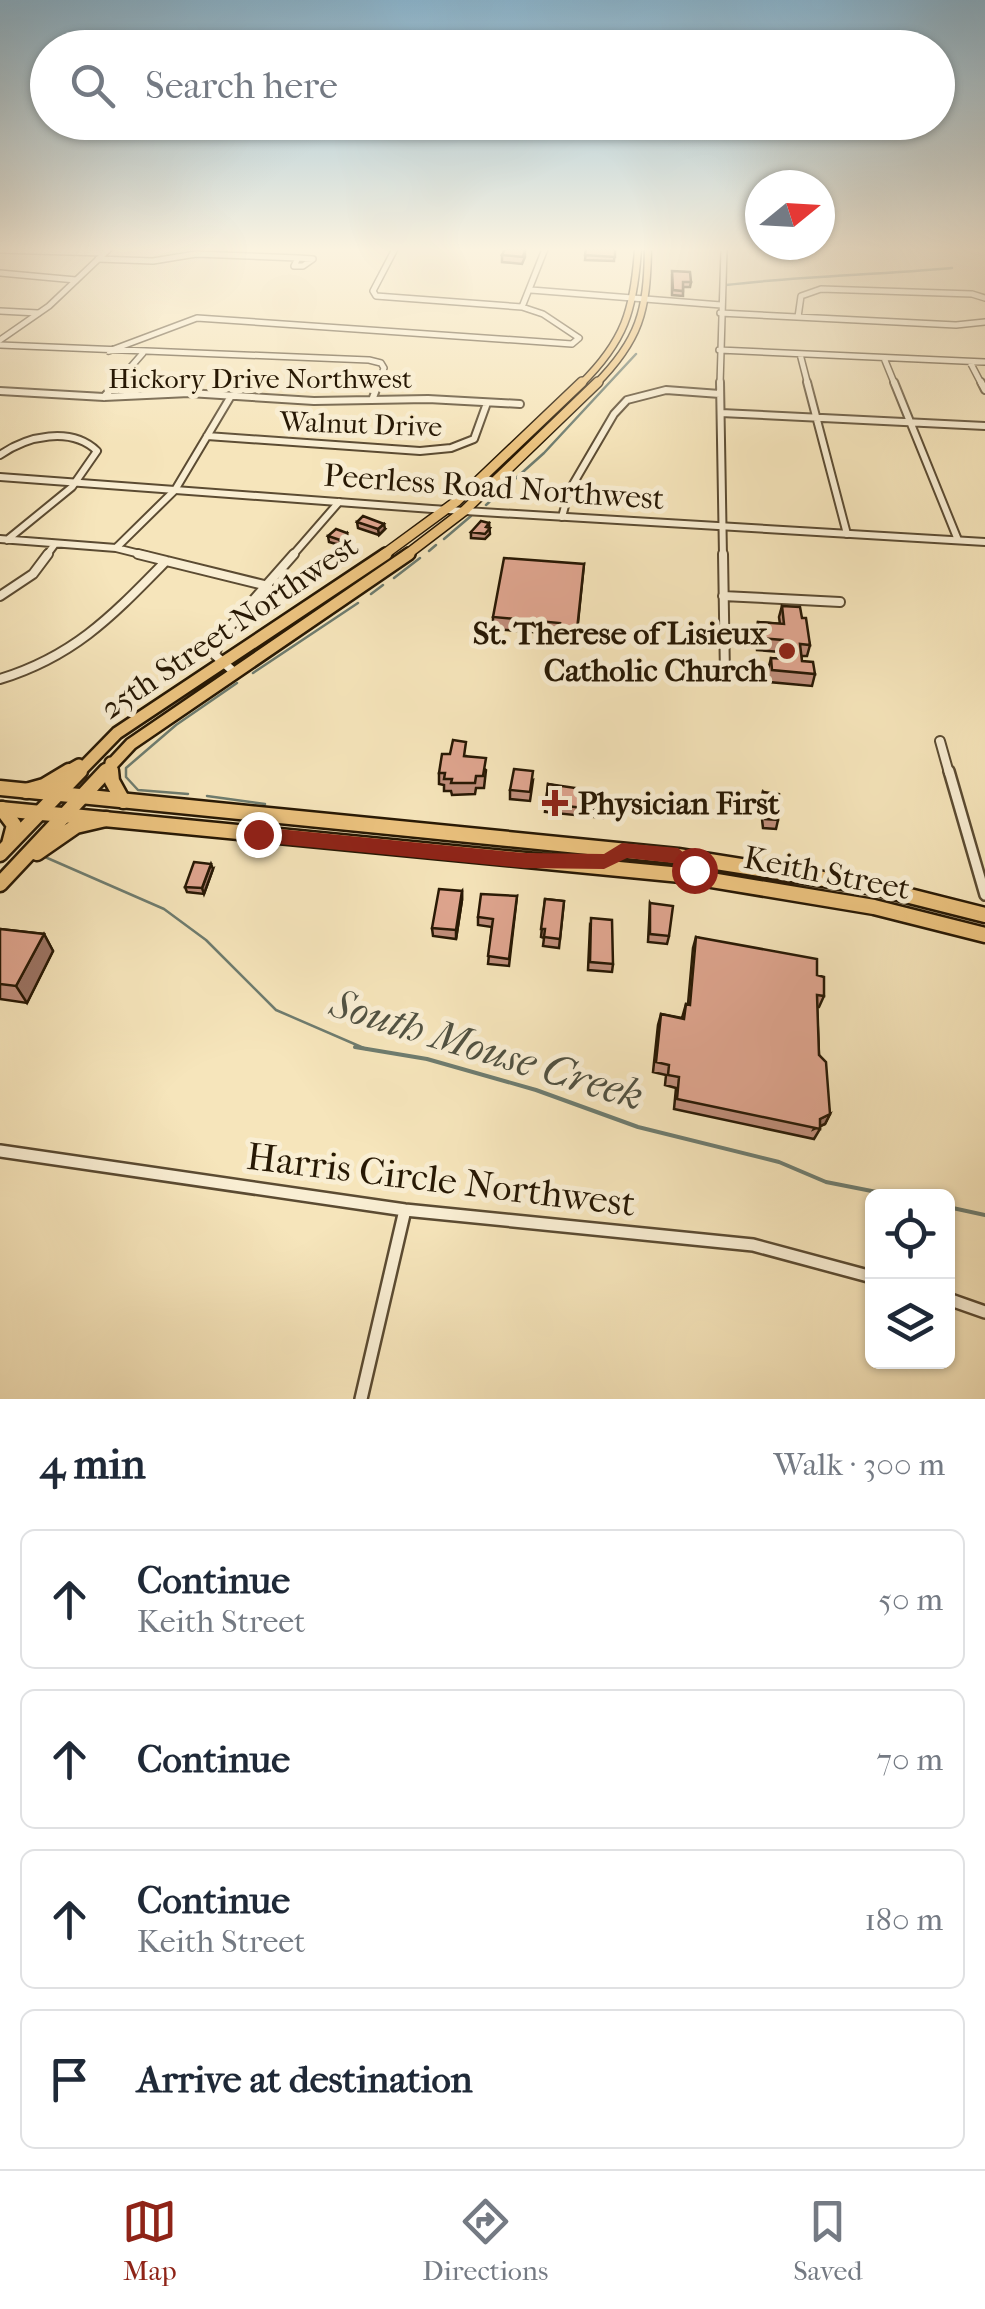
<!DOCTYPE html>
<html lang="en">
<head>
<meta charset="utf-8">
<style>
  body { margin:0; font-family:"IM FELL French Canon",serif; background:#f6f6f7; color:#1f2937 }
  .controls { position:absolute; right:30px; bottom:30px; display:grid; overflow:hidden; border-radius:15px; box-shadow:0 2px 8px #0004 }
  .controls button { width:90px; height:90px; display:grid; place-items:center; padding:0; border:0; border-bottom:2px solid #e0e1e3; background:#fff; color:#1f2937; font:50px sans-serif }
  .compass { position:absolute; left:745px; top:170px; width:90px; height:90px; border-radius:50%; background:#fff; box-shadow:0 2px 8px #0004; rotate:72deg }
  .stop { position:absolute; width:30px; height:30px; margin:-22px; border:8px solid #8f2418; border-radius:50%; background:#fff }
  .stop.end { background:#8f2418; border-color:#fff; box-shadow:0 2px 10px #0008 }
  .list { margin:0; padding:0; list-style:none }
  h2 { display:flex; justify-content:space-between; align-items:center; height:130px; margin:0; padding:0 40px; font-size:42px }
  h2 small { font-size:32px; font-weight:400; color:#747a83 }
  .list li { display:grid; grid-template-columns:65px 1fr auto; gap:30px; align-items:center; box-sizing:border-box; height:140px; margin:0 20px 20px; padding:0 20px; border:2px solid #e0e1e3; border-radius:15px }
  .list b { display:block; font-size:38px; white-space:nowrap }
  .list p { margin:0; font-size:32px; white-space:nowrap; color:#747a83 }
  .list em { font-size:32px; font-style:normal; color:#747a83 }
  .icon { flex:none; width:55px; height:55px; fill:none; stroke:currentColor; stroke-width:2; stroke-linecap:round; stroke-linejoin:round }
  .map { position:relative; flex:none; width:985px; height:1399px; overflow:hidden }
  .search { position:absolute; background:#fff; box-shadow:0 2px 8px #0004; left:30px; right:30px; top:30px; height:110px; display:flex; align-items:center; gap:25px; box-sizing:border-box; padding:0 35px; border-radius:55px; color:#747a83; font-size:38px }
  .sheet { height:770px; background:#fff }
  nav { display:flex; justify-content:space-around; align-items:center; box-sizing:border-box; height:140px; border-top:2px solid #e0e1e3; background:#fff; font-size:28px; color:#747a83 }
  nav a { display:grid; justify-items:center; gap:5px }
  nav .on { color:#8f2418 }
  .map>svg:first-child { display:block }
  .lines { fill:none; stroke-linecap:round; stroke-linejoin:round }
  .stream-far1 { stroke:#6e7c6f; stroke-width:2.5 }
  .stream { stroke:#6e7c6f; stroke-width:4 }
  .minor-far4-casing { stroke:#5b4b32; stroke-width:8 }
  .minor-far3-casing { stroke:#5b4b32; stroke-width:10 }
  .minor-far2-casing { stroke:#5b4b32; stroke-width:12 }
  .minor-far1-casing { stroke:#5b4b32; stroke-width:14 }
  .minor-casing { stroke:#5b4b32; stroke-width:16 }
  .tertiary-far1-casing { stroke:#5b4b32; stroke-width:8 }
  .tertiary-casing { stroke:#5b4b32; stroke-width:10 }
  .primary-casing { stroke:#271804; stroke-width:19 }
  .trunk-far3-casing { stroke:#271804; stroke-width:9 }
  .trunk-far2-casing { stroke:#271804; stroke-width:12 }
  .trunk-far1-casing { stroke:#271804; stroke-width:16 }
  .trunk-casing { stroke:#271804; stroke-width:19 }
  .minor-far4 { stroke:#f9eed3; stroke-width:5 }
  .minor-far3 { stroke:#f9eed3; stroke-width:6 }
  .minor-far2 { stroke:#f9eed3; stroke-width:8 }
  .minor-far1 { stroke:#f9eed3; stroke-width:9 }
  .minor { stroke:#f9eed3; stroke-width:11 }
  .tertiary-far1 { stroke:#f9eed3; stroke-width:5 }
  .tertiary { stroke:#f9eed3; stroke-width:6 }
  .primary { stroke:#ebc27e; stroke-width:14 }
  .trunk-far3 { stroke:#ebc27e; stroke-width:6 }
  .trunk-far2 { stroke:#ebc27e; stroke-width:9 }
  .trunk-far1 { stroke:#ebc27e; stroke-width:11 }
  .trunk { stroke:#ebc27e; stroke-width:14 }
  .wall { fill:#c08e7b; stroke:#271804; stroke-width:2.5 }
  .shaded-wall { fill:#9c7464; stroke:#271804; stroke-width:2.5 }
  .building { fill:#dfa58f; stroke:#271804; stroke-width:2.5 }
  .route { fill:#8f2418 }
  .poi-dot { fill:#8f2418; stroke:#f9eed3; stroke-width:4 }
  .labels { text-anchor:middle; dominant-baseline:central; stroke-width:10; stroke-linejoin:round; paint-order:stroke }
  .far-street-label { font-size:28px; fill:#271804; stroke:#f9eed3 }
  .street-label { font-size:32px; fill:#271804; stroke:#f9eed3 }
  .poi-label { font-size:32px; font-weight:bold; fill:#271804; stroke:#f9eed3; text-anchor:end }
  .near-street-label { font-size:38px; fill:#271804; stroke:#f9eed3 }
  .near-water-label { font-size:42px; font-style:italic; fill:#515242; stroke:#f9eed3 }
</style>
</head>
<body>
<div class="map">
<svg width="985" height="1399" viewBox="0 0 985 1399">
  <rect width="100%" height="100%" fill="#f6e5bb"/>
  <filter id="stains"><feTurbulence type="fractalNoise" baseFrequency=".002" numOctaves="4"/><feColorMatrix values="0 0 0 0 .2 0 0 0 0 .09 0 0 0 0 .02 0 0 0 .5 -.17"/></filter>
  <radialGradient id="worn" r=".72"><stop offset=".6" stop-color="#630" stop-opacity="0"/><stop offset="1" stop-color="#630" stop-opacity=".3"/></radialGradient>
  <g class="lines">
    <path class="stream-far1" d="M726,285C801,276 876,275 952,268
      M486,505L544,453L636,354
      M444,539L471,516
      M429,551L436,545
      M394,578L420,558
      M371,594L383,585
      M253,673L358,603
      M188,794L138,790L126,777V768L176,725L237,683
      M207,796L265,804L263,808
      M45,857L164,909L206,940L276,1010L366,1049"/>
    <path class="stream" d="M355,1047L427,1059L536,1090L638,1127L779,1162L826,1182L897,1196
      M948,1207L985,1215"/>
    <g class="minor-far4-casing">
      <path id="minor-far4" d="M395,249L373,291L376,296L522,307L543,314L579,338
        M0,250L104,253
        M298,258L313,259L303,266H294Z
        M98,259L153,261L196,254L298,258
        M0,273L76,280
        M531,290L721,305
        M522,307L545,249
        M0,311L38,313
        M720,313L956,325L985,322
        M798,317L801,296L821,289L972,294L985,298
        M0,345L369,360L381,363L384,368L378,385
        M719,350L985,362
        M109,351L197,318L572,344L579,338
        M800,354L808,385
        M884,358L895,385
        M970,362L982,385
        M115,385L143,353
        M720,385L724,249"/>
    </g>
    <g class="minor-far3-casing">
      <path id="minor-far3" d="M720,382L723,556
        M807,382L847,534
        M894,382L958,540
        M981,382L985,390
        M0,391L104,397L189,393L314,401L428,399L520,404
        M104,397L117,382
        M372,400L379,382
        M721,413L985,426
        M207,436L420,451L451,448L474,439L487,403
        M0,455C27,436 71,426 97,451L72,487L7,540
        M562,517L569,491L614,414L627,400L666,390L720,394
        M0,539L116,548L148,556
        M116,548L175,490L231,396
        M46,556L55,544
        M292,556L339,502"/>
    </g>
    <g class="minor-far2-casing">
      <path id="minor-far2" d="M138,554L268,586
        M723,554L725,676
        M0,596L33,574L48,554
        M723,596L840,602
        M234,672L215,655L220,638L294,554
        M0,679C75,656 113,615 166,561
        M940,741L949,773"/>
    </g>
    <g class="minor-far1-casing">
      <path id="minor-far1" d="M949,771L985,895"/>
    </g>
    <g class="minor-casing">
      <path id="minor" d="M0,1151L405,1210L753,1245L872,1277
        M948,1299L985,1312
        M361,1399L405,1210"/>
    </g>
    <g class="tertiary-far1-casing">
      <path id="tertiary-far1" d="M0,340L49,306L109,249"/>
    </g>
    <g class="tertiary-casing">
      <path id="tertiary" d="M0,477L432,509L985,542"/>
    </g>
    <g class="primary-casing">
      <path id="primary" d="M0,788L678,856L874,887L985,915
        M0,809L681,875L874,907L985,935"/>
    </g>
    <g class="trunk-far3-casing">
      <path id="trunk-far3" d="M580,385C625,341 634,310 638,249
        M595,385C640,340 647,311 648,249"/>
    </g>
    <g class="trunk-far2-casing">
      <path id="trunk-far2" d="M382,556L457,501L582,382
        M405,556L464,511L598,382"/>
    </g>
    <g class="trunk-far1-casing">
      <path id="trunk-far1" d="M111,763L112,773
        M65,773L79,765
        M78,773L117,733L386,554
        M104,773L131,744L409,554"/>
    </g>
    <g class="trunk-casing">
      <path id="trunk" d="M111,771L112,781L123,801
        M26,791L44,786L69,771
        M2,809L14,825L9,844
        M37,853L76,826L106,819
        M0,854L80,771
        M0,884L106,771"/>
    </g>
    <use href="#minor-far4" class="minor-far4"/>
    <use href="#minor-far3" class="minor-far3"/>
    <use href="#minor-far2" class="minor-far2"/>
    <use href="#minor-far1" class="minor-far1"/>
    <use href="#minor" class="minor"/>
    <use href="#tertiary-far1" class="tertiary-far1"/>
    <use href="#tertiary" class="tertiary"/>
    <use href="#primary" class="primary"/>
    <use href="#trunk-far3" class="trunk-far3"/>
    <use href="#trunk-far2" class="trunk-far2"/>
    <use href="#trunk-far1" class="trunk-far1"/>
    <use href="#trunk" class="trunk"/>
  </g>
  <path class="wall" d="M586,249H615L614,261L585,260Z
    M525,250V257L522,264L502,262V255Z
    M672,276L691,282L690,287H683V296L672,295Z
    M357,522L385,529L379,535L358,528Z
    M489,523L490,534L485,539L471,538V532Z
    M328,536L348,538L340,545L329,542Z
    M584,564L576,642L559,641V634L493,629V617Z
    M782,606L802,618L810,645L807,656H801L802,661L815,674L812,686L769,682L768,670L771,658L780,659V652L757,650L755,634L758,622L780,624L779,617Z
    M466,756L486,770L484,788H476L475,794L452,795L451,791H444V785L439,784V773Z
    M533,780L530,801L510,799V790Z
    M548,784L605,796L603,818L545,812Z
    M763,792L778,820L776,829L763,828L760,801Z
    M213,869L204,894L187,892L185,887Z
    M462,891V900L456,939L433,936L432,928Z
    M517,896L509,966L488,964L492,927L478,925V917Z
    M545,899L564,901L559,948L543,946L544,938L541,937Z
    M650,903L669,936L667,944L648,942Z
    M590,926L613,964L612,972L588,970Z
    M0,929L44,934L53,951L27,1003L0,999Z
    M696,937L817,975L824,996L819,1007H817L819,1055L830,1114L825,1124L820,1126V1129L814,1139L674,1109L676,1088L665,1085L666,1075L653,1072L658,1025L661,1014L682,1018L686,1004H688L693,948Z"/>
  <path class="shaded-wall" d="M384,524L385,529L379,535L378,529Z
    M347,533L348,538L340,545V540Z
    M211,864L213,869L204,894L202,888Z
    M462,891V900L456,939V930Z
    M44,934L53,951L27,1003L16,986Z
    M830,1114L825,1124L814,1129L820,1119Z"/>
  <path class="building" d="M505,249H524L525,250L523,257L502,255Z
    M586,249H615V257L585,255Z
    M672,271L690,272L691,282H683V291L673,290Z
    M363,516L384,524L378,529L357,522Z
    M481,521L489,523L486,527L490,528L485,534L471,532Z
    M336,529L347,533L340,540L328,536Z
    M504,558L584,564L577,630L559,629L560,623L493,617Z
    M782,606L800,607L802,618H806L810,645L800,644L802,661L813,662L815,674L772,670L771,658L785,659L783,640L759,638L758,622L784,624Z
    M453,740L466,742L464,756L486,758L483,776H476L475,783H451L452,779H444L445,773H439L442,754H450Z
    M514,769L533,771L530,792L510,790Z
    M548,784L596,791V796H605L604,810L546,804Z
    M763,792L779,794L778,820L765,819Z
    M194,862L211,864L202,888L185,887Z
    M439,889L462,891L456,930L432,928Z
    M481,894L517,896L509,959L488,956L493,919L478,917Z
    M545,899L564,901L560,939L544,937L545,929H541Z
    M650,903L673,906L669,936L650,934Z
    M591,918L612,920L613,964L590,962Z
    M0,929L44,934L16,986L0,984Z
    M696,937L817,959V975L824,977V996L817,995L819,1055L826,1062L830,1114L820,1119V1129L677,1099L679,1077L668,1075L669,1065L656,1062L661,1014L684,1019L686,1004L690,1005Z"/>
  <linearGradient id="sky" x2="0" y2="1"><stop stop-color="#8ab8d4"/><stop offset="0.56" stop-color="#fbf3e0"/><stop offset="1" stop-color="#fbf3e0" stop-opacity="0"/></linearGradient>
  <rect width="985" height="445" fill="url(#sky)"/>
  <path class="route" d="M258,827L524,853L604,854L622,843L678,848L704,870L694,878L673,863L627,858L604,869L524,868L258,842L249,834Z"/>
  <g class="poi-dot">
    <circle cx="787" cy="651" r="10"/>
    <path d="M550 788h10v10h10v10h-10v10h-10v-10h-10v-10h10z"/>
  </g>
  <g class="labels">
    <g class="far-street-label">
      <text x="260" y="378">Hickory Drive Northwest</text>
      <text transform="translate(361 424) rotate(2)">Walnut Drive</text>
    </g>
    <g class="street-label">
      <text transform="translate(494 487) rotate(4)">Peerless Road Northwest</text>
      <text transform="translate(229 627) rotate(-34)">25th Street Northwest</text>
      <text transform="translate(827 873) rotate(11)">Keith Street</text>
    </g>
    <g class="poi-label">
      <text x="767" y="633">St. Therese of Lisieux<tspan x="767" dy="37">Catholic Church</tspan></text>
      <text x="578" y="803" text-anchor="start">Physician First</text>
    </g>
    <g class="near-street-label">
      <text transform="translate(441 1180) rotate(7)">Harris Circle Northwest</text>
    </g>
    <g class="near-water-label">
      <text transform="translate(487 1050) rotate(17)">South Mouse Creek</text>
    </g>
  </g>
  <rect width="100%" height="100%" filter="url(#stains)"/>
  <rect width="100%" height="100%" fill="url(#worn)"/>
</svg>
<div class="controls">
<button><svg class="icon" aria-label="locate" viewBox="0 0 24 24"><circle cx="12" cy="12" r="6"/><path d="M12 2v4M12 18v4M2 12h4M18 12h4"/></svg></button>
<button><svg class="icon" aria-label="layers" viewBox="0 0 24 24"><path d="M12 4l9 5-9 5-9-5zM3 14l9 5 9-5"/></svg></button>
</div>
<svg class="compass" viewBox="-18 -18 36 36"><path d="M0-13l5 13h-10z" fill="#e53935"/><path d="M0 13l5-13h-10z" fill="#747a83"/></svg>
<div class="stop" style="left:694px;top:870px"></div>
<div class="stop end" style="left:258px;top:834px"></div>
<div class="search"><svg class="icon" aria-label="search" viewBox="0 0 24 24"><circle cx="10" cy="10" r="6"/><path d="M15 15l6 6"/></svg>Search here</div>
</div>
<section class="sheet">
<h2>4 min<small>Walk · 300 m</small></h2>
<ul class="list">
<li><svg class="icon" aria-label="ahead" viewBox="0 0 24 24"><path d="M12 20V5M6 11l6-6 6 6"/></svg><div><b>Continue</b><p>Keith Street</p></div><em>50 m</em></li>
<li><svg class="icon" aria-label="ahead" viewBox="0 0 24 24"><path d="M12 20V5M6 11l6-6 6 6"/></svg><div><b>Continue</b></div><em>70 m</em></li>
<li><svg class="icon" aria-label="ahead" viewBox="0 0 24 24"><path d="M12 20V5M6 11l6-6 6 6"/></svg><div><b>Continue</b><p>Keith Street</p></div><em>180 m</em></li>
<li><svg class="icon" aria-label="arrive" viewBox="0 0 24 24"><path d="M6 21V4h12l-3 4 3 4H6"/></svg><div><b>Arrive at destination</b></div></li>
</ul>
</section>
<nav>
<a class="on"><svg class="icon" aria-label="map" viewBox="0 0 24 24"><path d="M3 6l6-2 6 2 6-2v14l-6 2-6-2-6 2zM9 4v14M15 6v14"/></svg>Map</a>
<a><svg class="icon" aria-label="directions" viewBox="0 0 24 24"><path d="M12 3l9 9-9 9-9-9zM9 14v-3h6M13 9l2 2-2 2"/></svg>Directions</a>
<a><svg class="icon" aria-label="saved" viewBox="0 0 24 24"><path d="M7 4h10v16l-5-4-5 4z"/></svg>Saved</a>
</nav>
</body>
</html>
